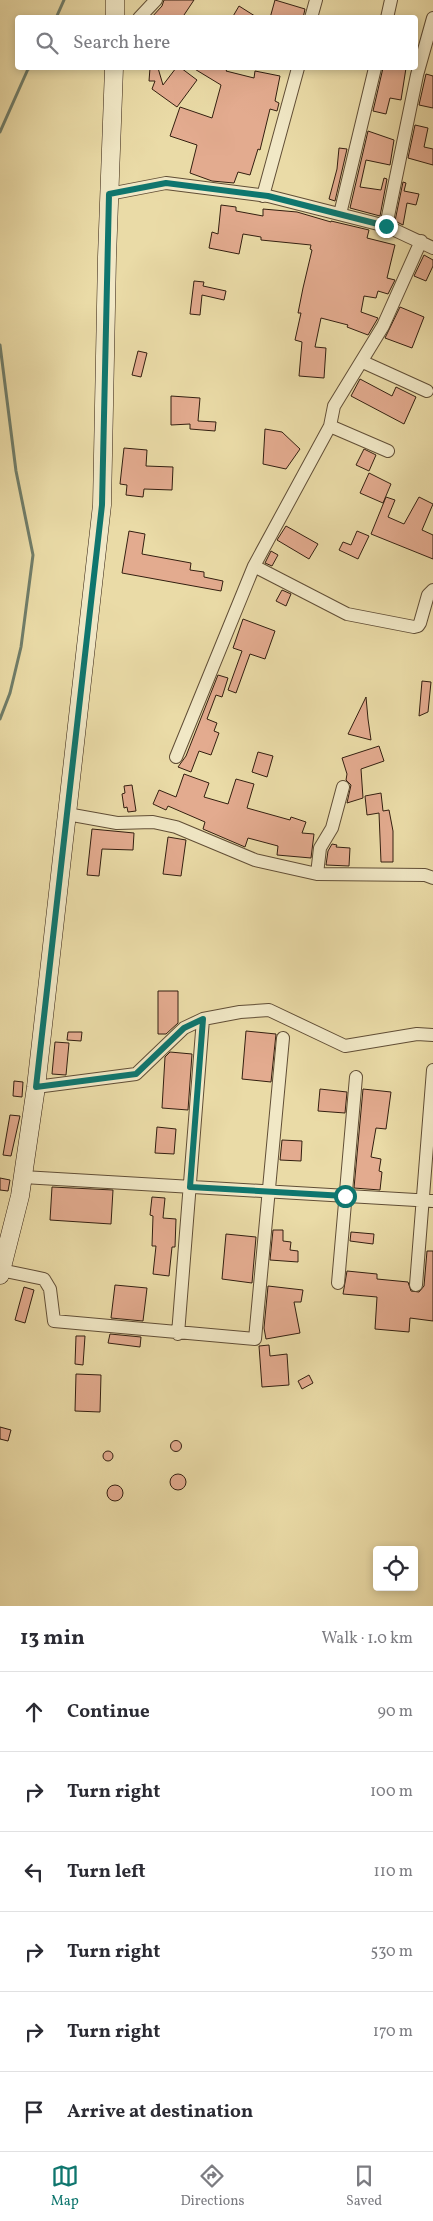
<!DOCTYPE html>
<html lang="en">
<head>
<meta charset="utf-8">
<style>
  body { margin:0; font-family:Vollkorn,serif; background:#f7f7f7; color:#2b2b33 }
  .controls { position:absolute; right:15px; bottom:15px; display:grid; overflow:hidden; border-radius:5px; box-shadow:0 2px 8px #0003 }
  .controls button { width:45px; height:45px; display:grid; place-items:center; padding:0; border:0; border-bottom:1px solid #e1e1e2; background:#fff; color:#2b2b33; font:25px sans-serif }
  .stop { position:absolute; width:15px; height:15px; margin:-11px; border:4px solid #0f766e; border-radius:50%; background:#fff }
  .stop.end { background:#0f766e; border-color:#fff; box-shadow:0 1px 5px #0008 }
  .list { margin:0; padding:0; list-style:none }
  h2 { display:flex; justify-content:space-between; align-items:center; height:65px; margin:0; padding:0 20px; font-size:21px }
  h2 small { font-size:16px; font-weight:400; color:#7c7c81 }
  .list li { display:grid; grid-template-columns:32px 1fr auto; gap:15px; align-items:center; box-sizing:border-box; height:80px; padding:0 20px; border-top:1px solid #e1e1e2 }
  .list b { display:block; font-size:19px; white-space:nowrap }
  .list em { font-size:16px; font-style:normal; color:#7c7c81 }
  .icon { flex:none; width:28px; height:28px; fill:none; stroke:currentColor; stroke-width:2; stroke-linecap:round; stroke-linejoin:round }
  .map { position:relative; flex:none; width:433px; height:1606px; overflow:hidden }
  .search { position:absolute; background:#fff; box-shadow:0 2px 8px #0003; left:15px; right:15px; top:15px; height:55px; display:flex; align-items:center; gap:12px; box-sizing:border-box; padding:0 18px; border-radius:5px; color:#7c7c81; font-size:19px }
  .sheet { height:545px; background:#fff }
  nav { display:flex; justify-content:space-around; align-items:center; box-sizing:border-box; height:70px; border-top:1px solid #e1e1e2; background:#fff; font-size:14px; color:#7c7c81 }
  nav a { display:grid; justify-items:center; gap:2px }
  nav .on { color:#0f766e }
  .map>svg:first-child { display:block }
  .lines { fill:none; stroke-linecap:round; stroke-linejoin:round }
  .stream { stroke:#707d69; stroke-width:3 }
  .building { fill:#e3ab8f; stroke:#331f10 }
  .street-casing { stroke:#614e36; stroke-width:14 }
  .secondary-casing { stroke:#331f10; stroke-width:19 }
  .street { stroke:#f1e8c6; stroke-width:12 }
  .secondary { stroke:#f1e8c6; stroke-width:18 }
  .route { stroke:#0f766e; stroke-width:6 }
</style>
</head>
<body>
<div class="map">
<svg width="433" height="1606" viewBox="0 0 433 1606">
  <rect width="100%" height="100%" fill="#eadba7"/>
  <filter id="stains"><feTurbulence type="fractalNoise" baseFrequency=".004" numOctaves="4"/><feColorMatrix values="0 0 0 0 .2 0 0 0 0 .09 0 0 0 0 .02 0 0 0 .5 -.17"/></filter>
  <radialGradient id="worn" r=".72"><stop offset=".6" stop-color="#630" stop-opacity="0"/><stop offset="1" stop-color="#630" stop-opacity=".3"/></radialGradient>
  <g class="lines">
    <path class="stream" d="M56,18L64,0
      M0,132L28,69L32,68
      M0,345L16,471L33,555L21,647L10,693L0,719"/>
  </g>
  <path class="building" d="M164,0H194L182,18H151L162,6Z
    M275,0L305,9L303,18H270Z
    M239,6L258,18H232Z
    M150,68H158L163,85L176,68H181L197,80L177,107L152,89L155,81H149Z
    M193,68H228L226,71L254,78L255,71L280,76L275,101L279,103L277,111L270,109L260,150L258,149L250,175L238,172L234,183L212,181L190,173L197,145L170,136L180,107L212,118L221,85Z
    M383,68H406L401,100L390,98L386,114L373,111Z
    M426,74L433,76V108L419,105Z
    M415,125L428,128L424,147L433,149V165L408,158Z
    M368,131L394,140L390,165L366,160L360,187L381,190L384,178L387,179L380,216L350,208Z
    M339,148L347,149L335,201L329,199L337,169Z
    M403,182L406,183L404,191L419,194L416,205L407,203L403,225L395,221Z
    M221,205L236,207V211L263,216V209L297,212L331,222V221L369,230L367,238L395,245L387,278L395,280L388,294L378,291L376,298L364,296L361,312L378,318L368,335L347,327L348,325L321,318L315,347L326,348L324,378L299,376L302,342L295,340L301,313H298L303,288L312,250L310,249L311,245L261,240V237L243,234L239,254L209,248L212,232L218,234Z
    M424,255L433,260V266L426,281L414,276Z
    M194,281L204,282L203,286L226,291L224,300L202,295L200,315L190,314Z
    M400,307L424,317L412,348L385,338Z
    M138,351L147,353L141,377L132,375Z
    M360,379L392,396L396,387L416,397L404,424L351,396Z
    M171,396L200,398L198,421L216,422L215,431L190,429V424L171,425Z
    M265,429L282,432L300,449L286,469L263,464Z
    M124,448L147,450L146,466L173,467L172,490L144,489L143,497L126,495L127,485L120,484Z
    M364,449L376,455L369,471L356,465Z
    M369,473L391,484L383,503L360,493Z
    M386,497L395,500L388,517L404,524L419,497L433,504L422,530L433,535V559L371,534Z
    M286,526L318,544L309,559L277,540Z
    M129,531L145,534L142,554L191,563L190,570L204,572V577L223,581L221,591L122,573Z
    M357,531L369,536L358,559L339,550L343,542L351,545Z
    M271,551L278,555L272,566L265,563Z
    M282,590L291,594L286,606L276,601Z
    M243,619L275,631L265,659L250,654L236,693L228,690L242,651L233,648Z
    M218,675L228,678L222,697L216,695L207,719L217,723L214,731L219,733L211,755L199,751L191,772L178,767L186,756Z
    M422,681L431,682L428,712L419,716Z
    M366,697L368,719L371,740L348,734Z
    M379,746L384,761L361,769L363,798L347,803L351,785L346,780L347,774L342,758Z
    M258,752L273,756L267,777L252,772Z
    M184,774L209,783L204,797L228,804L236,779L254,784L247,808L290,820L291,817L306,822L302,833L314,834L311,858L277,855L278,846L248,838L245,847L203,829L205,822L168,806L166,810L153,804L159,790L176,797Z
    M132,785L136,811L128,812L127,807L124,808L122,794L125,793L124,786Z
    M381,793L383,811L389,810L393,831V862H381L379,813L367,815L365,796Z
    M92,829L134,833L133,850L102,849L99,876L87,875Z
    M168,837L186,840L181,876L163,874Z
    M332,844L337,845L336,847L350,848L349,866L326,865L328,851Z
    M158,991H178V1023L166,1034H158Z
    M246,1031L276,1034L271,1082L242,1079Z
    M68,1032H82L81,1041L67,1040Z
    M55,1042L69,1043L66,1075L52,1074Z
    M170,1052L192,1054L188,1110L162,1108L165,1057Z
    M14,1081L23,1082L22,1097L13,1096Z
    M320,1089L347,1092L345,1113L318,1111Z
    M363,1089L391,1092L386,1129L376,1128L371,1157L381,1159L379,1171L382,1172L380,1190L354,1188Z
    M10,1115L20,1116L11,1156L3,1155Z
    M157,1127L176,1129L174,1154L155,1153Z
    M282,1140L302,1141L301,1161L280,1160Z
    M0,1178L10,1180L8,1191L0,1190Z
    M52,1187L113,1190L111,1224L50,1220Z
    M152,1197L165,1198L163,1218L176,1219L175,1247H172L169,1276L153,1274L156,1246H152L153,1216L150,1215Z
    M273,1230H283V1241L291,1242L290,1250L298,1251V1262L270,1260Z
    M351,1232L374,1234L373,1244L350,1241Z
    M226,1234L256,1237L252,1283L222,1279Z
    M427,1251H433V1321L410,1318L409,1332L375,1329L377,1297L343,1294L347,1271L377,1274V1279L408,1282L411,1291L419,1292L424,1286Z
    M115,1285L147,1288L143,1321L111,1318Z
    M268,1286L303,1290L301,1302H294L300,1333L266,1339L264,1328Z
    M24,1287L34,1290L25,1323L15,1320Z
    M110,1334L141,1337L140,1347L108,1343Z
    M76,1336H85L83,1365L75,1364Z
    M269,1345L270,1356L287,1354L289,1385L262,1387L259,1346Z
    M76,1374L101,1375L100,1412L75,1411Z
    M309,1375L313,1383L302,1389L298,1381Z
    M0,1427L11,1430L8,1441L0,1439Z
    M170.5 1446a5.5 5.5 0 1 1 11 0a5.5 5.5 0 1 1-11 0Z
    M103 1456a5 5 0 1 1 10 0a5 5 0 1 1-10 0Z
    M170 1482a8 8 0 1 1 16 0a8 8 0 1 1-16 0Z
    M107 1493a8 8 0 1 1 16 0a8 8 0 1 1-16 0Z"/>
  <g class="lines">
    <g class="street-casing">
      <path id="street" d="M139,18L156,0
        M311,18L316,0
        M387,18L391,0
        M109,194L166,183L268,196L386,226L433,248
        M263,196L298,68
        M340,214L375,68
        M386,226L417,75L433,18
        M363,362L427,391
        M330,426L388,451
        M254,566L347,614L414,627L418,626L420,623L428,595L433,590
        M176,757L254,566L330,426L334,406L383,326L421,241
        M67,814L117,823L153,822L176,827L255,860L317,874L425,875L433,878
        M317,874L320,848L332,828L343,787
        M36,1087L136,1074L184,1028L203,1019L240,1012L269,1010L345,1046L417,1034L433,1035
        M23,1177L433,1201
        M1,1270L44,1279L50,1289L54,1321L255,1339L283,1038
        M338,1283L356,1077
        M416,1285L433,1070
        M178,1334L203,1019"/>
    </g>
    <g class="secondary-casing">
      <path id="secondary" d="M115,18V0
        M0,1275L20,1196L36,1087L102,505L107,257L114,68"/>
    </g>
    <use href="#street" class="street"/>
    <use href="#secondary" class="secondary"/>
  </g>
  <g class="lines">
    <path class="route" d="M345,1196L190,1187L203,1019L184,1028L136,1074L36,1087L102,505L109,194L166,183L268,196L386,226"/>
  </g>
  <rect width="100%" height="100%" filter="url(#stains)"/>
  <rect width="100%" height="100%" fill="url(#worn)"/>
</svg>
<div class="controls">
<button><svg class="icon" aria-label="locate" viewBox="0 0 24 24"><circle cx="12" cy="12" r="6"/><path d="M12 2v4M12 18v4M2 12h4M18 12h4"/></svg></button>
</div>
<div class="stop" style="left:345px;top:1196px"></div>
<div class="stop end" style="left:386px;top:226px"></div>
<div class="search"><svg class="icon" aria-label="search" viewBox="0 0 24 24"><circle cx="10" cy="10" r="6"/><path d="M15 15l6 6"/></svg>Search here</div>
</div>
<section class="sheet">
<h2>13 min<small>Walk · 1.0 km</small></h2>
<ul class="list">
<li><svg class="icon" aria-label="ahead" viewBox="0 0 24 24"><path d="M12 20V5M6 11l6-6 6 6"/></svg><div><b>Continue</b></div><em>90 m</em></li>
<li><svg class="icon" aria-label="right" viewBox="0 0 24 24"><path d="M7 20v-9h11M14 6l5 5-5 5"/></svg><div><b>Turn right</b></div><em>100 m</em></li>
<li><svg class="icon" aria-label="left" viewBox="0 0 24 24"><path d="M17 20v-9H6M10 6l-5 5 5 5"/></svg><div><b>Turn left</b></div><em>110 m</em></li>
<li><svg class="icon" aria-label="right" viewBox="0 0 24 24"><path d="M7 20v-9h11M14 6l5 5-5 5"/></svg><div><b>Turn right</b></div><em>530 m</em></li>
<li><svg class="icon" aria-label="right" viewBox="0 0 24 24"><path d="M7 20v-9h11M14 6l5 5-5 5"/></svg><div><b>Turn right</b></div><em>170 m</em></li>
<li><svg class="icon" aria-label="arrive" viewBox="0 0 24 24"><path d="M6 21V4h12l-3 4 3 4H6"/></svg><div><b>Arrive at destination</b></div></li>
</ul>
</section>
<nav>
<a class="on"><svg class="icon" aria-label="map" viewBox="0 0 24 24"><path d="M3 6l6-2 6 2 6-2v14l-6 2-6-2-6 2zM9 4v14M15 6v14"/></svg>Map</a>
<a><svg class="icon" aria-label="directions" viewBox="0 0 24 24"><path d="M12 3l9 9-9 9-9-9zM9 14v-3h6M13 9l2 2-2 2"/></svg>Directions</a>
<a><svg class="icon" aria-label="saved" viewBox="0 0 24 24"><path d="M7 4h10v16l-5-4-5 4z"/></svg>Saved</a>
</nav>
</body>
</html>
